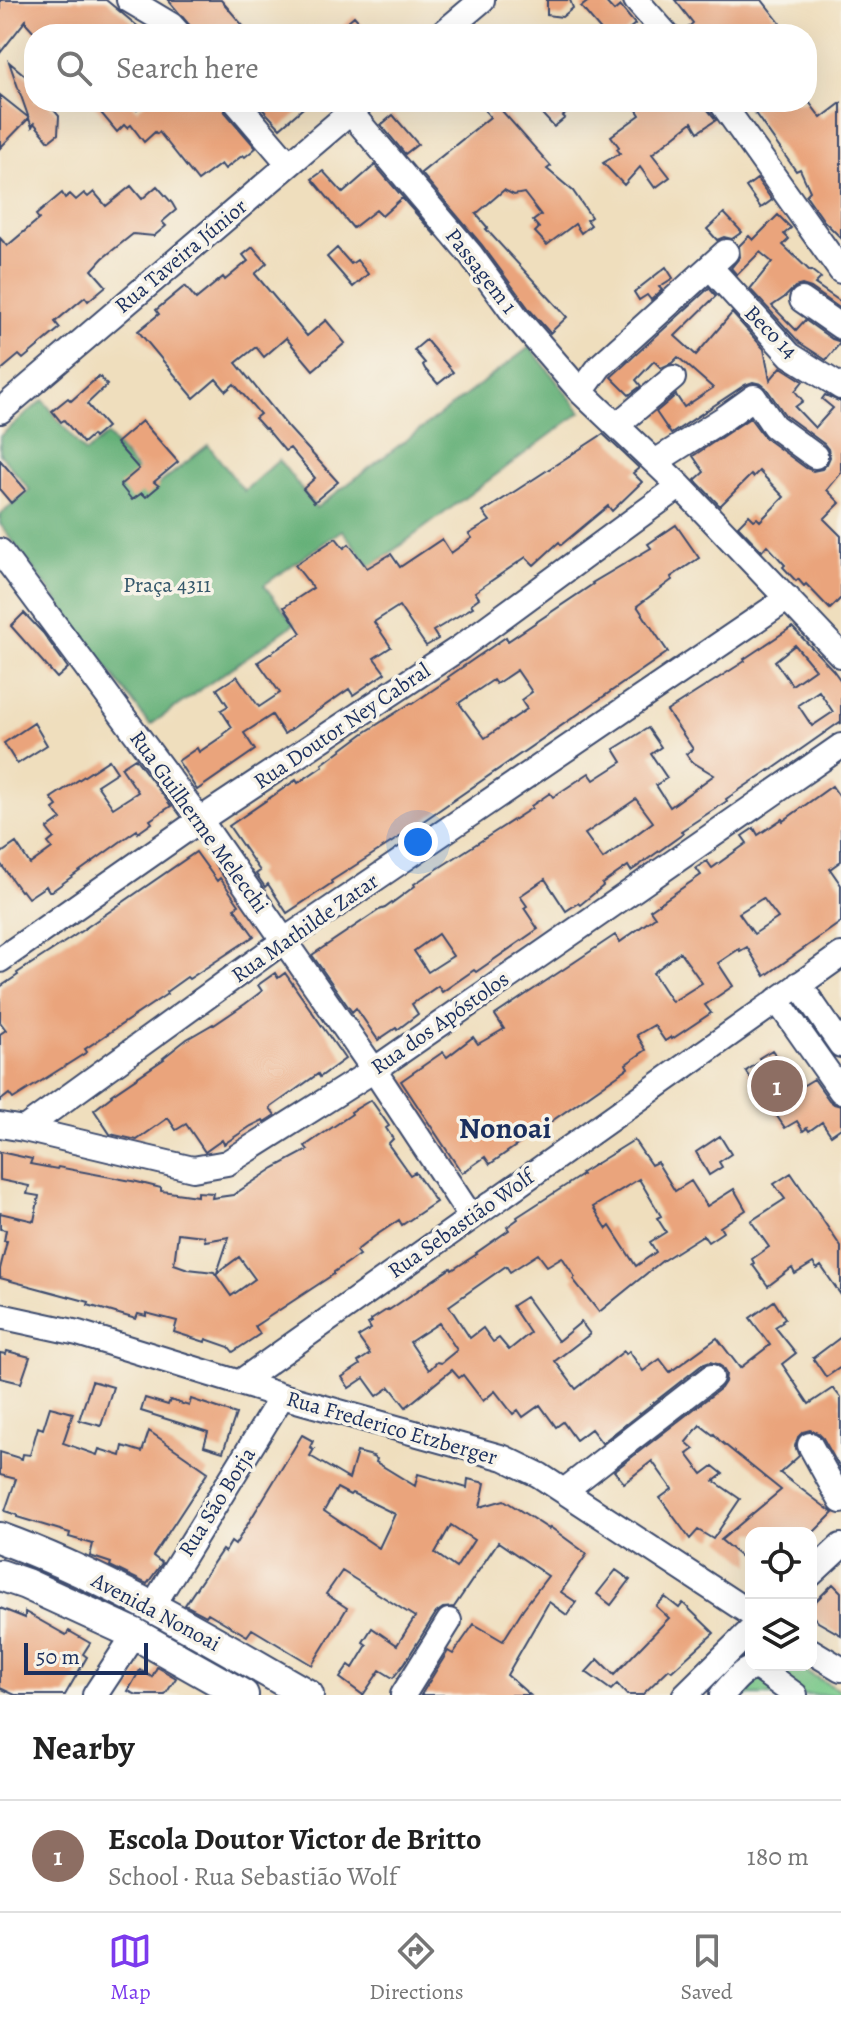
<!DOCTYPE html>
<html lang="en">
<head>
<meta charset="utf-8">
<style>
  body { margin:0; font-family:Alegreya,serif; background:#f6f6f6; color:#222 }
  .controls { position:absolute; right:24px; bottom:24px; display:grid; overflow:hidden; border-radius:16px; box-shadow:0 8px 32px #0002 }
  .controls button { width:72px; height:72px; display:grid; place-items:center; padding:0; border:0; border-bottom:2px solid #e0e0e0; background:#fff; color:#222; font:40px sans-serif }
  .scale { position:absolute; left:24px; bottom:20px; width:124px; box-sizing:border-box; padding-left:8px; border:4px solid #1b2f5e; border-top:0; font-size:22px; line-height:28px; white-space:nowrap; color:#1b2f5e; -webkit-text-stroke:6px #f7f3e8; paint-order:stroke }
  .you { position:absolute; left:418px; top:842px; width:28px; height:28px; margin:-20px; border:6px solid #fff; border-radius:50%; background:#1a73e8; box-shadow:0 0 0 12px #1a73e833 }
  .badge { display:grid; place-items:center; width:52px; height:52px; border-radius:50%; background:#7c3aed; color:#fff; font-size:26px; font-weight:700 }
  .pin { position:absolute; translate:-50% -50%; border:4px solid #fff; box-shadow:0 2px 8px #0006 }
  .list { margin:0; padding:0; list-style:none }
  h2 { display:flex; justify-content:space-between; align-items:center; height:104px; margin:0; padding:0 32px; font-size:34px }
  h2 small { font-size:26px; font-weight:400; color:#767676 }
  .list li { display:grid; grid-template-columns:52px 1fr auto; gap:24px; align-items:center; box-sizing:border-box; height:112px; padding:0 32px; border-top:2px solid #e0e0e0 }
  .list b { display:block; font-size:30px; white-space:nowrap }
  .list p { margin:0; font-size:26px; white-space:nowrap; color:#767676 }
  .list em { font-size:26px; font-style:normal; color:#767676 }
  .icon { flex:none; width:44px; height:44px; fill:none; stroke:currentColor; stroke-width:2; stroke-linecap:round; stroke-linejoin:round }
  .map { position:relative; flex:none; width:841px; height:1695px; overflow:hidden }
  .search { position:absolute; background:#fff; box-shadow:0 8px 32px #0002; left:24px; right:24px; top:24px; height:88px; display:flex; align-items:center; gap:20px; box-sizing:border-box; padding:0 28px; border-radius:32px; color:#767676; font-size:30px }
  .sheet { height:216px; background:#fff }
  nav { display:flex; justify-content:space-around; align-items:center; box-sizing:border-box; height:112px; border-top:2px solid #e0e0e0; background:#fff; font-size:22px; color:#767676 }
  nav a { display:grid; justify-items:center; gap:4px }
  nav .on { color:#7c3aed }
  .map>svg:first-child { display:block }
  .green { fill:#7ccc8c; stroke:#4c7e75; stroke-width:2 }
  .forest { fill:#65b078; stroke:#40706b; stroke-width:2 }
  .building { fill:#eaa47b; fill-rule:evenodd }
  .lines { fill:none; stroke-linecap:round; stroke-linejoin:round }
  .minor-casing { stroke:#3b496c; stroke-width:28 }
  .major-casing { stroke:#3b496c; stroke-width:34 }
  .minor { stroke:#fff; stroke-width:24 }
  .major { stroke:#fff; stroke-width:30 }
  .labels { text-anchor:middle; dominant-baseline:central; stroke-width:7; stroke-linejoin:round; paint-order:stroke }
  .street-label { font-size:22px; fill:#1b2f5e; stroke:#f7f3e8 }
  .park-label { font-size:22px; fill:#33566a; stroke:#f7f3e8 }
  .district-label { font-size:30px; font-weight:bold; fill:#1b2f5e; stroke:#f7f3e8 }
</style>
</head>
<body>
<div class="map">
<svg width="841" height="1695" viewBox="0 0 841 1695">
  <rect width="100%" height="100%" fill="#f7f3e8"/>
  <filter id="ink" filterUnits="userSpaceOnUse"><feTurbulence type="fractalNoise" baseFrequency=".0125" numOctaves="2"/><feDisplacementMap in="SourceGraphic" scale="16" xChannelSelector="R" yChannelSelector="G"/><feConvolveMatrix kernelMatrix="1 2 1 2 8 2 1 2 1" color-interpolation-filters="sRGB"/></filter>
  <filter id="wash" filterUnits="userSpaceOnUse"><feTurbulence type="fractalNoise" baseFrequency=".006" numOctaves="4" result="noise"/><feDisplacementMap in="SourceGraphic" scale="32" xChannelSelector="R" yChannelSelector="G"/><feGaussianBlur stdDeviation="1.8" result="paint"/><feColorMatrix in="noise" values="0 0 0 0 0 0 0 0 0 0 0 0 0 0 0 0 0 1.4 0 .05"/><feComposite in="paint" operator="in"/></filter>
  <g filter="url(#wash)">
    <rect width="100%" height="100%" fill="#efdebd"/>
    <path class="green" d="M751,1665H794L841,1691V1695H719Z"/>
    <path class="forest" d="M530,347L581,412L371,567L342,530L264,585L294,624L150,725L0,524V515L30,490L0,454V436L43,400L85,453L107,435L153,489L208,445L244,491L279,460L316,508Z"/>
    <g id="blocks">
      <path class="building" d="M0,0H106L147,34H36L26,23V20L0,53Z
        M168,0H221L250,34H197Z
        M547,0H570L573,8L562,17L547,15Z
        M590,0H604L614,11L620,6L635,24L623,34H604L581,7Z
        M675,0H762L780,23L766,34H681L693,23Z
        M354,16L370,34H333Z
        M9,62L34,83V102H47L59,116L58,134L49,141L34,123L32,127Z
        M0,95L29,118L0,148Z
        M92,102H130L137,110L146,102H221L225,112L256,148L245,157L243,155L225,169L221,164L198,181L159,132L157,134L155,132L144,142L131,125L127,128L124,125L117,132Z
        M256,102H310L280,128Z
        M478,102H494L551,166L547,169L573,191L591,217L587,220L591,225L581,233L575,224L547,245L535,232L539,228L533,221L541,215L524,193L514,195L504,190L476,214L488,228L486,229L567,317L550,333L529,309L482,245L421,173L490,117Z
        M531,102H580L563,116L565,118L554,127Z
        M632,102H706L708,110L716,120L698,132L692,122L652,154L670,177L655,188L640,167L624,185L603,163L620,153L617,149L619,147L611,136L640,115Z
        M747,102H775L777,105L781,102H809L821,118L841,103V238L824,221L806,195L810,191L800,169L796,171Z
        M393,115L418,144L405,154L381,125Z
        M375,165L436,236L402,198L382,216L376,210L353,228L312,179L323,171L343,193Z
        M757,179L772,200L761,208L746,187Z
        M131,186L142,199L157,186L172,203L176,210L162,222L166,226L154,236L133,234L103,258L92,270L106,286L88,301L85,297L55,322L60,328L23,359L19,355L0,371V238L7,246L39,219L36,215L62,193L65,198L70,194L76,200L84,193L88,197L94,192L106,206Z
        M724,213L742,232L732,239L724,237L717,240L707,229Z
        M778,215L791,228L784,234L789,239L783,245L810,271L811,270L821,278L815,284L841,302V309L811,288L802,285L795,287L785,297L772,306L796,330L805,320L832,339L841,342L826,360L800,343L750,289L772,262L760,252L737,275L731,268L740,257L739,246L749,236L753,240Z
        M253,247L267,263L255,274L307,336L326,320L345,343L313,370L286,338L264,357L256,347L236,363L288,427L338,482L314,502L303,489L315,478L290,448L285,451L266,428L265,429L255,418L260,414L234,384L226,391L216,379L194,398L138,331L159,314L156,310L185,286L196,299L223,277L225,280L248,261L243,255Z
        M337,248L351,264L357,260L368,274L353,287L327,257Z
        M666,267L673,278L659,287L662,290L651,300L647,295L639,300L634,292Z
        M709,288L716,296L675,336L696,355L732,313L764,349L770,380L781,367L803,381L795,391L803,401L795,407L815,428L833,408L822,399L825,395L841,402V473L827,490L840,503L824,519L841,536V598L830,609L806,584L804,586L798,579L796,581L783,567L785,565L767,545L762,551L738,526L749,515L754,520L757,518L760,521L784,497L759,471L753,477L751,475L720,506L695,480L704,472L693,456L750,418L765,438L806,468L813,471L822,469L827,464L830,457L828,449L824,444L785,415L766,388L761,384L753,382L745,385L671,434L656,412L676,395L684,407L713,388L678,357L672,363L661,368L654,361L636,380L641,386L629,395L611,377Z
        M426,340L453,372L438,384L425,369L423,365L425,363L414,350Z
        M99,376L107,385L87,404L107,427L94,438L92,435L83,443L64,420L61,422L52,411L68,398L71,401Z
        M142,421L178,462L154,482L159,486L146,497L142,493L132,500L120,485L139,469L116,443Z
        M603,434L639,468L633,473L642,482L612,511L608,506L561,545L559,542L534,565L526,557L475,592L479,598L471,604L473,607L433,631L438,639L426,646L399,606L374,622L391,647L374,658L385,673L353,695L349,689L284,734L272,715L244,733L255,750L197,790L178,761L197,748L199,752L224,735L223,734L232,727L221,710L228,706L217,689L237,676L259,707L280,693L258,662L301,633L284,607L313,588L295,565L336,538L344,548L349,544L367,568L391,554L400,567L442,539L451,553L472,538L469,534L490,521L483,512Z
        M0,460L26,490L11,503L0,490Z
        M676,525L699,558L671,577L672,580L637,606L668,652L406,833L331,881L332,883L287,913L268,884L265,887L256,874L260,871L229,826L296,780L298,783L323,766L322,764L364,733L411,703L412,704L449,679L448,677L506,637L508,641L593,584L592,583L651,548L648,544ZM517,670L532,692L521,700L527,709L485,738L459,703L493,680L496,684Z
        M24,613L43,633L68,668L57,678L11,626Z
        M792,627L833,670L841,681V724L840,722L770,771L769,770L726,799L727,801L681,831L683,834L631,871L628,866L602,884L603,886L580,905L578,903L566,911L545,879L520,896L527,906L524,908L538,929L476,972L474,970L442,992L438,986L412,1004L418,1014L397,1030L396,1028L378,1040L356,1008L352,1012L312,955L379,910L385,908L415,886L414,884L532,808L531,806L550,793L553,797L589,773L594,780L622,762L614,749L648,728L661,747L651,754L667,778L656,785L670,807L714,775L691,761L686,754L693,749L667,711L745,661L744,659ZM795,645L815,669L792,685L775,661ZM819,691L833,712L812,726L798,705ZM636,799L653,822L603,859L585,834ZM438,934L453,956L428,972L414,951Z
        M34,723L47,745L17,764L4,743Z
        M135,758L171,806L150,820L152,823L138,833L137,830L131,834L52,891H49L46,886L28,898L22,890L20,891L0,863V854L16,843L30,864L52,848L48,843L54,838L47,829L61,819L53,809L57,806L51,798L109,760L117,772L97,785L113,808L138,792L121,767Z
        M832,786L841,799V861L830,869L841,885V922L765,976L747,947L740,951L739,949L718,963L733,986L705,1005L711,1013L672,1039L671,1037L665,1041L654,1025L637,1035L646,1050L626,1064L628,1068L490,1164L485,1157L462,1173L401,1081L443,1052L447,1057L473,1037L478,1044L504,1029L495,1015L615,935L620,942L655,917L650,910L701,875L696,868L707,861L712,868L747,843L742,836L754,828L758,835L782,819L783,821ZM763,898L778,918L754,934L739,913ZM680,952L702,983L672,1002L653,973Z
        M196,852L217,881L220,878L230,892L239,905L234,908L254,936L189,979L187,977L166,992L167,994L85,1049L87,1052L13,1099L9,1094L0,1101V1034L6,1030L0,1022V987L18,975L17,973L74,936Z
        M275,973L278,978L285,973L345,1059L320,1077L318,1074L270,1108L275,1115L264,1122L263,1120L251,1126L224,1144L222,1140L205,1152L186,1124L176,1130L168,1118L137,1140L110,1134L94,1110L112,1096L111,1095L164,1059L163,1058L187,1039L213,1024L214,1025L245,1004L262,991L258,985Z
        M772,1050L799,1088L814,1079L829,1100L834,1104L841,1106V1128L831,1135L822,1122L809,1131L807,1128L803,1131L797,1121L785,1128L746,1071L761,1061L759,1058Z
        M371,1100L389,1126L386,1128L393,1139L388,1144L410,1175L415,1172L436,1202L402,1225L399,1220L375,1236L356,1251L359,1255L334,1272V1274L255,1326L260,1334L233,1352L229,1347L206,1339L205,1342L174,1332L177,1321L146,1313V1316L138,1314L136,1319L88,1305L89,1302L0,1278V1269L7,1241H4L6,1230L0,1229V1213L34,1221L39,1196L27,1194L29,1186L0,1180V1152L32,1159L30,1164L57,1169L58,1167L137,1182L161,1188V1191L197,1196V1192L213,1193L212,1198L233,1195L274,1168L308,1150L305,1146L352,1114L351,1112ZM178,1233L204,1236L205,1241L229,1237L217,1273L239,1257L255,1279L231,1296L214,1272L188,1269L174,1264Z
        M720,1136L731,1154L719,1162L722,1167L709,1175L696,1152Z
        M634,1140L651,1165L657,1162L675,1191L691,1181L707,1206L734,1189L746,1210L720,1227L723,1232L708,1242L703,1235L662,1261L599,1312L573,1279L575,1277L562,1257L547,1266L538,1254L510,1272L506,1266L449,1306L470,1338L483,1328L493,1342L499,1338L509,1350L530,1333L512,1306L526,1297L558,1341L581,1322L590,1334L555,1361L576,1389L624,1351L626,1354L629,1351L643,1371L660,1359L670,1372L717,1338L740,1368L770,1345L750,1318L774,1301L785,1318L782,1320L783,1322L775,1327L796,1353L782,1364L809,1404L833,1388L841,1398V1470L823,1438L818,1433L810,1430L803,1432L798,1437L795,1446L799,1456L780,1473L833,1513L813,1533H751V1565L721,1540L781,1490L719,1440L714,1434L713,1435L700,1425L686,1442L694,1449L687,1454L702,1474L713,1466L723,1474L714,1481L740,1499L713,1539L698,1530L690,1539L660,1498L672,1489L652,1461L624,1483L614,1471L721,1388L725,1382L726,1374L722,1367L717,1364L710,1362L702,1365L602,1443L591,1429L576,1440L563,1422L556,1427L540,1405L523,1417L518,1410L513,1414L495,1391L483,1401L463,1375L459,1378L452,1370L406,1407L390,1387L377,1396L364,1378L349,1388L342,1377L360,1365L358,1362L370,1354L358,1337L371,1329L368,1324L372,1322L371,1320L388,1309L389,1310L451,1268L452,1270L477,1254L476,1253L509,1230L507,1227L518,1219L517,1217L582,1175L581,1173ZM639,1179L661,1216L657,1218L666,1232L650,1242L656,1252L636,1266L610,1226L607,1229L593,1207ZM439,1323L457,1350L441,1363L437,1362L429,1370L410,1342Z
        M791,1173L841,1247V1295L821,1266L817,1269L813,1263L795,1274L792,1268L768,1286L752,1264L754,1263L752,1259L769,1247L751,1221L785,1199L774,1184Z
        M841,1337V1367L826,1377L813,1358Z
        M7,1351L30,1357L21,1383L0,1378V1353L6,1354Z
        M92,1381L113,1387L101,1426L79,1420Z
        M145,1398L168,1405L170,1400L189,1406L191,1399L236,1414L223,1452L204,1446L208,1432L141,1411Z
        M50,1407L73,1413L63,1443L97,1455L99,1449L121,1456L123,1446L142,1452L149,1431L208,1472L153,1556L162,1563L147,1584L110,1566L111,1563L90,1556L93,1544L69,1537L70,1533L17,1517V1515L5,1511L16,1479L0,1475V1452L22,1459L23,1454L30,1455L38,1427L43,1429Z
        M302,1435L313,1441L310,1447L314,1449L310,1456L349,1479L357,1452L373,1456L372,1457L377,1459L376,1462L415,1486L418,1474L467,1488L468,1479L485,1483L480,1507L504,1500L549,1529L550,1527L587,1554L561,1592L576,1602L567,1615L549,1602L507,1675L530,1695H421L448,1651L453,1654L474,1624L503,1641L523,1609L548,1576L498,1542L454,1607L443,1608L436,1613L404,1664L393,1678L380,1670L363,1695L340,1678L349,1665L353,1668L367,1645L363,1642L372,1628L397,1645L415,1617L342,1571L326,1594L347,1608L312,1665L252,1629L247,1636L208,1613L206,1616L185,1605L222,1550L225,1552L231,1542L235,1545ZM337,1488L350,1495L352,1493L395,1514L379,1548L324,1511ZM451,1525L474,1540L456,1568L435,1553Z
        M616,1570L630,1580L611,1605L597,1594Z
        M833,1584L841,1592V1635L818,1622L811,1614V1606Z
        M665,1597L679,1608L683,1603L714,1633L672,1671L669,1669L642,1695H627L617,1684L611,1690L586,1672L598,1659L614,1675L669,1618L656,1606Z
        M0,1608L25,1618V1612L66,1635L69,1631L90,1643L83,1654L87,1657L65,1695H15L0,1688Z
        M157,1667L176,1678L165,1695H137L128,1691L140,1670L152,1677Z"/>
    </g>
  </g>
  <g filter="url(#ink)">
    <use href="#blocks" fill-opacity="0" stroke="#3b496c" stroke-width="2"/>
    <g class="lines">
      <g class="minor-casing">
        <path id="minor" d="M129,0L171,25L179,34
          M636,0L666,34
          M442,34L482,0
          M236,102L289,164
          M721,102L841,271
          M350,112L471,255L517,318L581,392L680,486L841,655
          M710,267L790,355L841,387
          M802,300L841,327
          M581,392L600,366L726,252
          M0,411L360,104
          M617,425L673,378
          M655,462L726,417L754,397L774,426L815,456
          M0,551L200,820L374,1070L471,1217
          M0,960L200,820L461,647L680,486
          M799,984L841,1045
          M777,1000L841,1091
          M0,1125L24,1129L193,1169L227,1163L374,1070L841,746
          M24,1129L285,940L788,598
          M0,1316L78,1333L282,1396L504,1458L539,1475L751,1614
          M239,1383L841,955
          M810,1445L841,1501
          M564,1491L711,1377
          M811,1574L841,1546
          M152,1607L282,1396
          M811,1651L841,1669
          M95,1695L135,1634
          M403,1695L449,1621
          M685,1695L751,1630
          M722,1695C732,1684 742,1669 757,1667L795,1695"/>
      </g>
      <g class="major-casing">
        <path id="major" d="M0,1538C108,1577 208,1638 308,1695
          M0,1575L26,1584L135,1634L243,1695"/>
      </g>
      <use href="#minor" class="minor"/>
      <use href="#major" class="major"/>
    </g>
  </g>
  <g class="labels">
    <g class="street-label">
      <text transform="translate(181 256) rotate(-40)">Rua Taveira Júnior</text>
      <text transform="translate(481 271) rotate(52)">Passagem 1</text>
      <text transform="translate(771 332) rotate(45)">Beco 14</text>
      <text transform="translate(342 726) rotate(-34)">Rua Doutor Ney Cabral</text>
      <text transform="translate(199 822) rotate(54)">Rua Guilherme Melecchi</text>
      <text transform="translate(305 928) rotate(-35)">Rua Mathilde Zatar</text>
      <text transform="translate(440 1023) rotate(-35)">Rua dos Apóstolos</text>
      <text transform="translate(461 1224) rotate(-35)">Rua Sebastião Wolf</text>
      <text transform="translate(392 1428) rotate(16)">Rua Frederico Etzberger</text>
      <text transform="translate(217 1502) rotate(-58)">Rua São Borja</text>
      <text transform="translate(156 1612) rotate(28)">Avenida Nonoai</text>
    </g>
    <g class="park-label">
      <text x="167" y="585">Praça 4311</text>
    </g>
    <g class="district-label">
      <text x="505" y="1128">Nonoai</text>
    </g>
  </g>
</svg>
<div class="controls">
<button><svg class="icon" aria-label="locate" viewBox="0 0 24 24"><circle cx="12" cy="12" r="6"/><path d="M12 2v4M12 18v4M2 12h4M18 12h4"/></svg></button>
<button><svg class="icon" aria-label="layers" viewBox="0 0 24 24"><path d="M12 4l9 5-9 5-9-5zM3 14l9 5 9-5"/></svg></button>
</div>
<div class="scale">50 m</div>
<div class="you"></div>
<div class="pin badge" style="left:777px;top:1086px;background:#8d6e63">1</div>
<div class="search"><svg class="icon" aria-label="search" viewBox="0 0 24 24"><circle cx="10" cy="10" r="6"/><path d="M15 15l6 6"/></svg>Search here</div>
</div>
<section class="sheet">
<h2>Nearby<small></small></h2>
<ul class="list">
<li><span class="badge" style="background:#8d6e63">1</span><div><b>Escola Doutor Victor de Britto</b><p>School · Rua Sebastião Wolf</p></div><em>180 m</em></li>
</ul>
</section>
<nav>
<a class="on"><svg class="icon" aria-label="map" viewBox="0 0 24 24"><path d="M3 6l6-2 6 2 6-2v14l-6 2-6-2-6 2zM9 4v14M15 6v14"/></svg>Map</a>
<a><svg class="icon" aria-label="directions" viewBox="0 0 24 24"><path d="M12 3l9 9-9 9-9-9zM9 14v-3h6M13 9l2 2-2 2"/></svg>Directions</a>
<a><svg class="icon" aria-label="saved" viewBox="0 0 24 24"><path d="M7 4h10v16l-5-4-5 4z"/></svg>Saved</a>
</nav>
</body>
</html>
